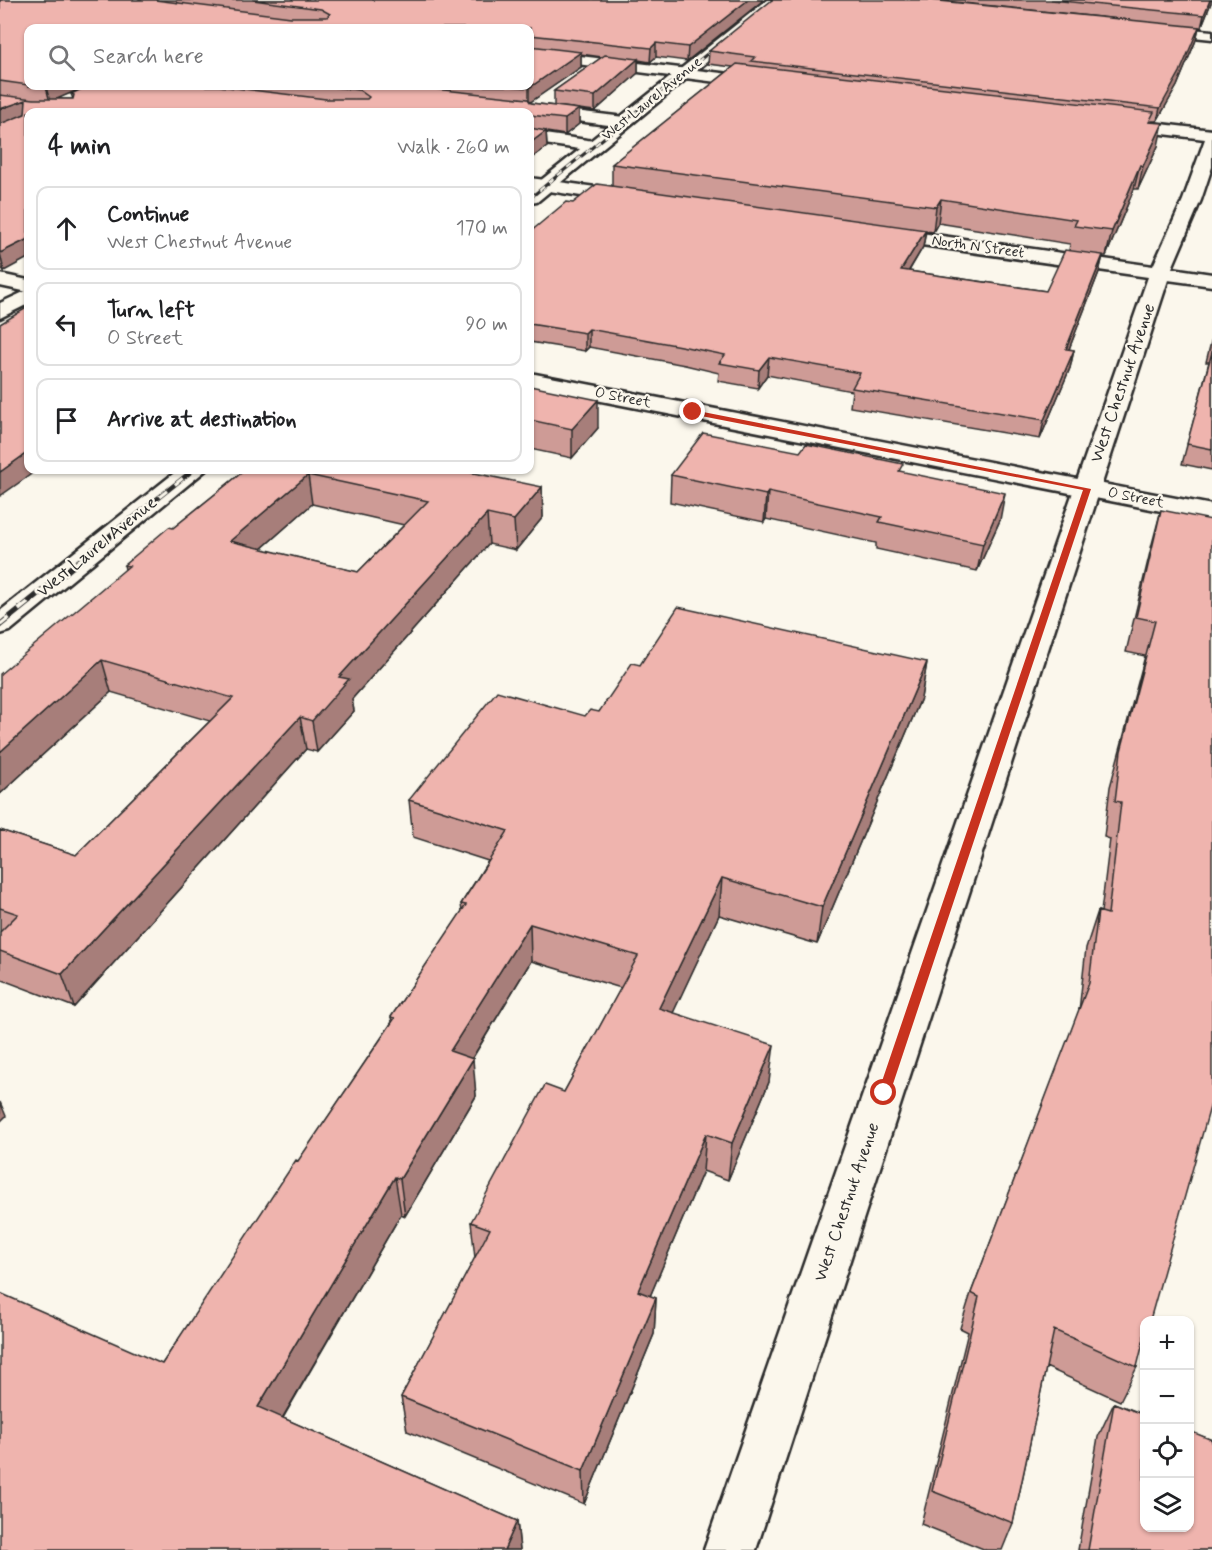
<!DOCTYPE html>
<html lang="en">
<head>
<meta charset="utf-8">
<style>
  body { margin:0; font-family:Mynerve,sans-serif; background:#f2f2f2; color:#202124 }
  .controls { position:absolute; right:18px; bottom:18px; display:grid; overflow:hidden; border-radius:12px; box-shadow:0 2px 4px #0004 }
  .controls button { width:54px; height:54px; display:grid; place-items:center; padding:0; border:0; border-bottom:2px solid #e0e0e0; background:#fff; color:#202124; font:30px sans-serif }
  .stop { position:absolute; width:18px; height:18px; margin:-14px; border:4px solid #c8321e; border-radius:50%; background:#fff }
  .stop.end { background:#c8321e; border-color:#fff; box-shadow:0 2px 6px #0008 }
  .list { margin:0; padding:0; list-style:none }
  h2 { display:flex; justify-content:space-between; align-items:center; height:78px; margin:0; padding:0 24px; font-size:26px }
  h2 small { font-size:20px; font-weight:400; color:#757577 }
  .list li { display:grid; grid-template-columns:39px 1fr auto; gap:18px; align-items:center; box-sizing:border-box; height:84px; margin:0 12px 12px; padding:0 12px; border:2px solid #e0e0e0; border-radius:12px }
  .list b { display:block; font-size:22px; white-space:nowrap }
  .list p { margin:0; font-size:20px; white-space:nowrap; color:#757577 }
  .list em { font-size:20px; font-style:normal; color:#757577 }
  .icon { flex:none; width:33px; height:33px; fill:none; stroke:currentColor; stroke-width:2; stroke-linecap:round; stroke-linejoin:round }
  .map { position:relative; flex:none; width:1212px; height:1550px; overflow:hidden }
  .search { position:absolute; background:#fff; box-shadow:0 2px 4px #0004; left:24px; top:24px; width:510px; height:66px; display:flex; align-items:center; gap:15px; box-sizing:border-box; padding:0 21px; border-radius:12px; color:#757577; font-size:22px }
  .panel { position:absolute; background:#fff; box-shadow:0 2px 4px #0004; left:24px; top:108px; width:510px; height:366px; border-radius:12px }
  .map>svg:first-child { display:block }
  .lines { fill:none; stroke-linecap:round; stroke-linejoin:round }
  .minor-casing { stroke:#2b2b2b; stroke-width:5 }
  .tertiary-casing { stroke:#2b2b2b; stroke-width:5 }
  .minor { fill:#fbf7ec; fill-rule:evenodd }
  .tertiary { fill:#fbf7ec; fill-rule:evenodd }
  .rail-far2-casing { stroke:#2b2b2b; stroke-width:3 }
  .rail-far1-casing { stroke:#2b2b2b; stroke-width:4.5 }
  .rail-casing { stroke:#2b2b2b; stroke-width:6 }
  .rail-far2 { stroke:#fbf7ec; stroke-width:2; stroke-dasharray:6; stroke-linecap:butt }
  .rail-far1 { stroke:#fbf7ec; stroke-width:3; stroke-dasharray:10; stroke-linecap:butt }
  .rail { stroke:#fbf7ec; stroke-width:4; stroke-dasharray:12; stroke-linecap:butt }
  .wall { fill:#ce9b96; stroke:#2b2b2b; stroke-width:1.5; fill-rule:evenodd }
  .shaded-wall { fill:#a77e7a; stroke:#2b2b2b; stroke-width:1.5 }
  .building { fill:#efb4ae; stroke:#2b2b2b; stroke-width:1.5; fill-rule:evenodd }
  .route { fill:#c8321e }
  .labels { text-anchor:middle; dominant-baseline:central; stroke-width:4.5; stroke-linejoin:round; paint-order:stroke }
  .far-street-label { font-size:15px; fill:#2b2b2b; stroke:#fbf7ec }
  .street-label { font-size:18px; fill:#2b2b2b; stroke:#fbf7ec }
</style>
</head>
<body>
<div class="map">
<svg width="1212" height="1550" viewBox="0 0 1212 1550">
  <rect width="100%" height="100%" fill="#fbf7ec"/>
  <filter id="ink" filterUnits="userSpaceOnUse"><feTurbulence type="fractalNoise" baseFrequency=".0167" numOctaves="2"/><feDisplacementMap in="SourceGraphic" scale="12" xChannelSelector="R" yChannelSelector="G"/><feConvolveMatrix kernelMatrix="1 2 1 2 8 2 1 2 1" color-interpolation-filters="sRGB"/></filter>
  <g filter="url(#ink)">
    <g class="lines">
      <g class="minor-casing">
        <path id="minor" d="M1152,25L1212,31V39L1147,32L1145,29Z
          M530,50L763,78L771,83L763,88L530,58Z
          M534,106L624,117L632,122L624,127L530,115L526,111Z
          M1118,119L1212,130V167L1201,200L1172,268L1212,274V286L1168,280L756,1550H704L1148,277L879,239L872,237L869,233L872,229L879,227L1153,266L1183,200L1205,139L1112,128L1110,124Z
          M530,132L594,141L600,142L603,146L600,150L594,151L530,142Z
          M530,178L632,192L639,194L641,198L639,202L632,204L530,188Z
          M28,290V304L0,318V303Z"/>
      </g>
      <g class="tertiary-casing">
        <path id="tertiary" d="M767,0H782L537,202L530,203V189Z
          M0,274L28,280V292L0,286Z
          M530,373L1212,505V521L530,387Z
          M178,470H206L10,631L0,634V611Z"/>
      </g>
      <use href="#minor" class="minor"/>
      <use href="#tertiary" class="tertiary"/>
      <g class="rail-far2-casing">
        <path id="rail-far2" d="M530,198L723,41"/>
      </g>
      <g class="rail-far1-casing">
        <path id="rail-far1" d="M128,522L193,470"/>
      </g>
      <g class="rail-casing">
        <path id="rail" d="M0,625L130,520"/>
      </g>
      <use href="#rail-far2" class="rail-far2"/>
      <use href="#rail-far1" class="rail-far1"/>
      <use href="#rail" class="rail"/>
    </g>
    <path class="wall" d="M0,0H762L761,2L687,61L656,57L650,62L638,60V73L595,111L554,106V91L602,57L581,54V67L530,102L531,103L579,109V124L565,135L546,132L547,147L530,159V112H28L4,271L0,267ZM28,28H530V86H88L71,94L73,99H55L87,86H28Z
      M934,0H1212L1201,28L1199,27L1196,40L1177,86L1157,121H1152L1158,146L1138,189H1134L1106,256H1103L1099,272L1069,349L1074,350L1070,368L1040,439L850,407L852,391L767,375L758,388L718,381L719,373L685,365L589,347L585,351L530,342V232L573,203L612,186V164L733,67L708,64L709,51L1130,20ZM938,223L1070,244L1069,250L1046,291L909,271L923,247L926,231L933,232Z
      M1212,338V470L1182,464L1209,362H1206Z
      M530,386L598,428L572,458L530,449Z
      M245,470L542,487L543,517L516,550L489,544L352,699L354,711L317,752L306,749L74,1007L0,979V830L76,855L210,721L111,692L0,794L125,569L124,565L173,528ZM312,504L404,525L358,572L261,549Z
      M902,472L1000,520L977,571L876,549V543L766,519L764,522L670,502L671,475Z
      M1161,510L1137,1367L1120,1401L1046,1367L1013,1523L1002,1550H986L921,1524L968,1332L960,1328L971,1293L1079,1011L1086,948L1098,911L1101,912L1110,839L1104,837L1110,787L1145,656L1126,652L1152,544Z
      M927,662L921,698L817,944L719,915L673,1012L769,1082L728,1180L703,1171L650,1296L656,1298L654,1334L584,1504L407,1431L401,1397L475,1258L471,1222L564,1092L621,988L531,961L472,1059L476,1096L405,1216L401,1214L283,1418L517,1521L520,1550H0L162,1364L392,1022L391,1017L462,912L461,904L488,861L413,837L409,800L585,716L599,712L640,665Z
      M1114,1403L1212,1440V1439V1550H1078L1098,1437Z"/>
    <path class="shaded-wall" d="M748,0H762L761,2L687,61L688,47Z
      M1210,0H1212L1211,3L1201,28L1204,15Z
      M1199,27L1196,40L1177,86L1157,121L1160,108Z
      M656,43V57L650,62L651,48Z
      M581,52V67L529,103V88Z
      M638,59V73L595,111V96Z
      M50,86H87L50,102L46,87Z
      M26,100L29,112L0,126V109Z
      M579,109V124L565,135V119Z
      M1163,123L1158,146L1138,189L1143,166Z
      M546,131L547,147L530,159V143Z
      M1140,165L1134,189L1106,256L1112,231Z
      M941,199L938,223L933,232L936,207Z
      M926,230L923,247L899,287L901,270Z
      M28,239V258L4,271L0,253Z
      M1103,255L1099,272L1062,367L1066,349Z
      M589,329V347L585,351V333Z
      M1074,350L1070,368L1040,439L1044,420Z
      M769,357L767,375L758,388L759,370Z
      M598,400V428L572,458V429Z
      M28,452V470H37L0,496V472Z
      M308,475L312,504L236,571L230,541Z
      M542,487L543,517L516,550L514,520Z
      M768,492L766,519L764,522L766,495Z
      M1005,493L1000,520L977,571L983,544Z
      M487,514L489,544L352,699L354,711L317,752L312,721L339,677Z
      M102,660L111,692L0,794V752Z
      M927,662L921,698L817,944L822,907Z
      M300,717L306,749L74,1007L62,974Z
      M722,878L719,915L658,1045L659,1008Z
      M530,924L531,961L454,1088L450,1051Z
      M774,1045L769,1082L728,1180L732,1143Z
      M473,1059L476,1096L405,1216L400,1179Z
      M0,1102L6,1116L0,1122Z
      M706,1134L703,1171L637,1327L638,1291Z
      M395,1177L401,1214L269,1441L258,1407Z
      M656,1298L654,1334L584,1504L583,1471Z
      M517,1521L520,1550H504Z"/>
    <path class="building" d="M0,0H155L291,17H327L330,14L321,9L253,0H748L688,47L656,43L651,48L530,35V28H28V85L0,81Z
      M772,0H929L1199,27L1180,72L1160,108L751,61L755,57L709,51Z
      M1051,0H1210L1204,15Z
      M530,46L581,52L529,88L509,86H530Z
      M605,55L638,59L595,96L554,91Z
      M737,64L1154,112L1149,122L1163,123L1143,166L1140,165L1112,231L1074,226L1077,220L941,199L936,207L612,164Z
      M35,86H50L46,87Z
      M88,86H219L326,99H367L369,97L359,90L323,86H406L528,99L531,103L579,109L565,119L530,115V112H28V239L0,253V124L25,114L26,100L0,109V95L34,99H73L74,95L71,94Z
      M530,128L546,131L530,143Z
      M597,184L926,230L901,270L1046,291L1065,250L1103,255L1066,349L1074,350L1044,420L852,388L860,373L769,357L759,370L719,363L725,355L686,347L589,329L585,333L530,324V232L566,202L573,203Z
      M28,307V452L0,472V324Z
      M1212,352V449L1187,444Z
      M530,386L598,400L572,429L530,420Z
      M703,433L800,452L806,444L903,464L899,471L1005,493L983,544L879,522L882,517L768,492L766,495L671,475Z
      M245,470H459L542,487L514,520L487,514L339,677L349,679L312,721L300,717L62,974L0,951V932L18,914L0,908V830L76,855L233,698L102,660L0,752V674L129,566L124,565L169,527L173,528ZM308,475L428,501L358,572L230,541Z
      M1161,510L1212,520V1100L1150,1320H1144V1339L1137,1367L1054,1330L1013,1523L932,1491L979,1297L971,1293L1089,983L1098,911L1108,914L1121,802L1115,801L1121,751L1155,621L1136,617Z
      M678,607L927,662L822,907L722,878L659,1008L774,1045L732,1143L706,1134L638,1291L656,1298L583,1471L401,1397L490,1229L471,1222L545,1085L564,1092L638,956L530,924L450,1051L473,1059L400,1179L395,1177L258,1407L517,1521L504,1550H0V1293L162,1364L296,1160L298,1161L395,1018L391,1017L466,905L461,904L508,831L409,800L497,691L585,716L590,710L599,712L632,663L640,665Z
      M1114,1403L1144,1415V1527H1190V1431L1212,1440V1550H1088Z"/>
  </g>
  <path class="route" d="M693,410L1091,489L890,1093L884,1098L878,1093L1083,490L691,414Z"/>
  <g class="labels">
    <g class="far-street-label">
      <text transform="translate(652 99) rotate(-39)">West Laurel Avenue</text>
      <text transform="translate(978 247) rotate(8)">North N Street</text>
      <text transform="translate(623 398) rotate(11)">O Street</text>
      <text transform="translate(1136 498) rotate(11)">O Street</text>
    </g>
    <g class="street-label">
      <text transform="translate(1123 383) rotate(-71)">West Chestnut Avenue</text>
      <text transform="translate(97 547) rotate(-39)">West Laurel Avenue</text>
      <text transform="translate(847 1202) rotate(-71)">West Chestnut Avenue</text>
    </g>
  </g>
</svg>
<div class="controls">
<button>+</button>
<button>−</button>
<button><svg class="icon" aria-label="locate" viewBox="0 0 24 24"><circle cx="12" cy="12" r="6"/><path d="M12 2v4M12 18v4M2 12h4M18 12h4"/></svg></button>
<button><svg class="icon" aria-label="layers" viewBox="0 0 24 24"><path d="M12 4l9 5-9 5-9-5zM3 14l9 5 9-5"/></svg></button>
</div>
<div class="stop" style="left:884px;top:1093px"></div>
<div class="stop end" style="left:693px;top:412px"></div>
<div class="search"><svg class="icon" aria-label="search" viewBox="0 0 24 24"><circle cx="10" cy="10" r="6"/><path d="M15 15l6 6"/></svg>Search here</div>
<section class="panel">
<h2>4 min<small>Walk · 260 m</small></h2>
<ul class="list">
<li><svg class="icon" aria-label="ahead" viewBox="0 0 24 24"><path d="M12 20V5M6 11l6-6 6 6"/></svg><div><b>Continue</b><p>West Chestnut Avenue</p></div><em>170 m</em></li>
<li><svg class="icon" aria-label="left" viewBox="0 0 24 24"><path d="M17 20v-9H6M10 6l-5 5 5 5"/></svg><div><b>Turn left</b><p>O Street</p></div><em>90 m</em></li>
<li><svg class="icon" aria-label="arrive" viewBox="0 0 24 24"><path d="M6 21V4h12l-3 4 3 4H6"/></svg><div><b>Arrive at destination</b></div></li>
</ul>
</section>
</div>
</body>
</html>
